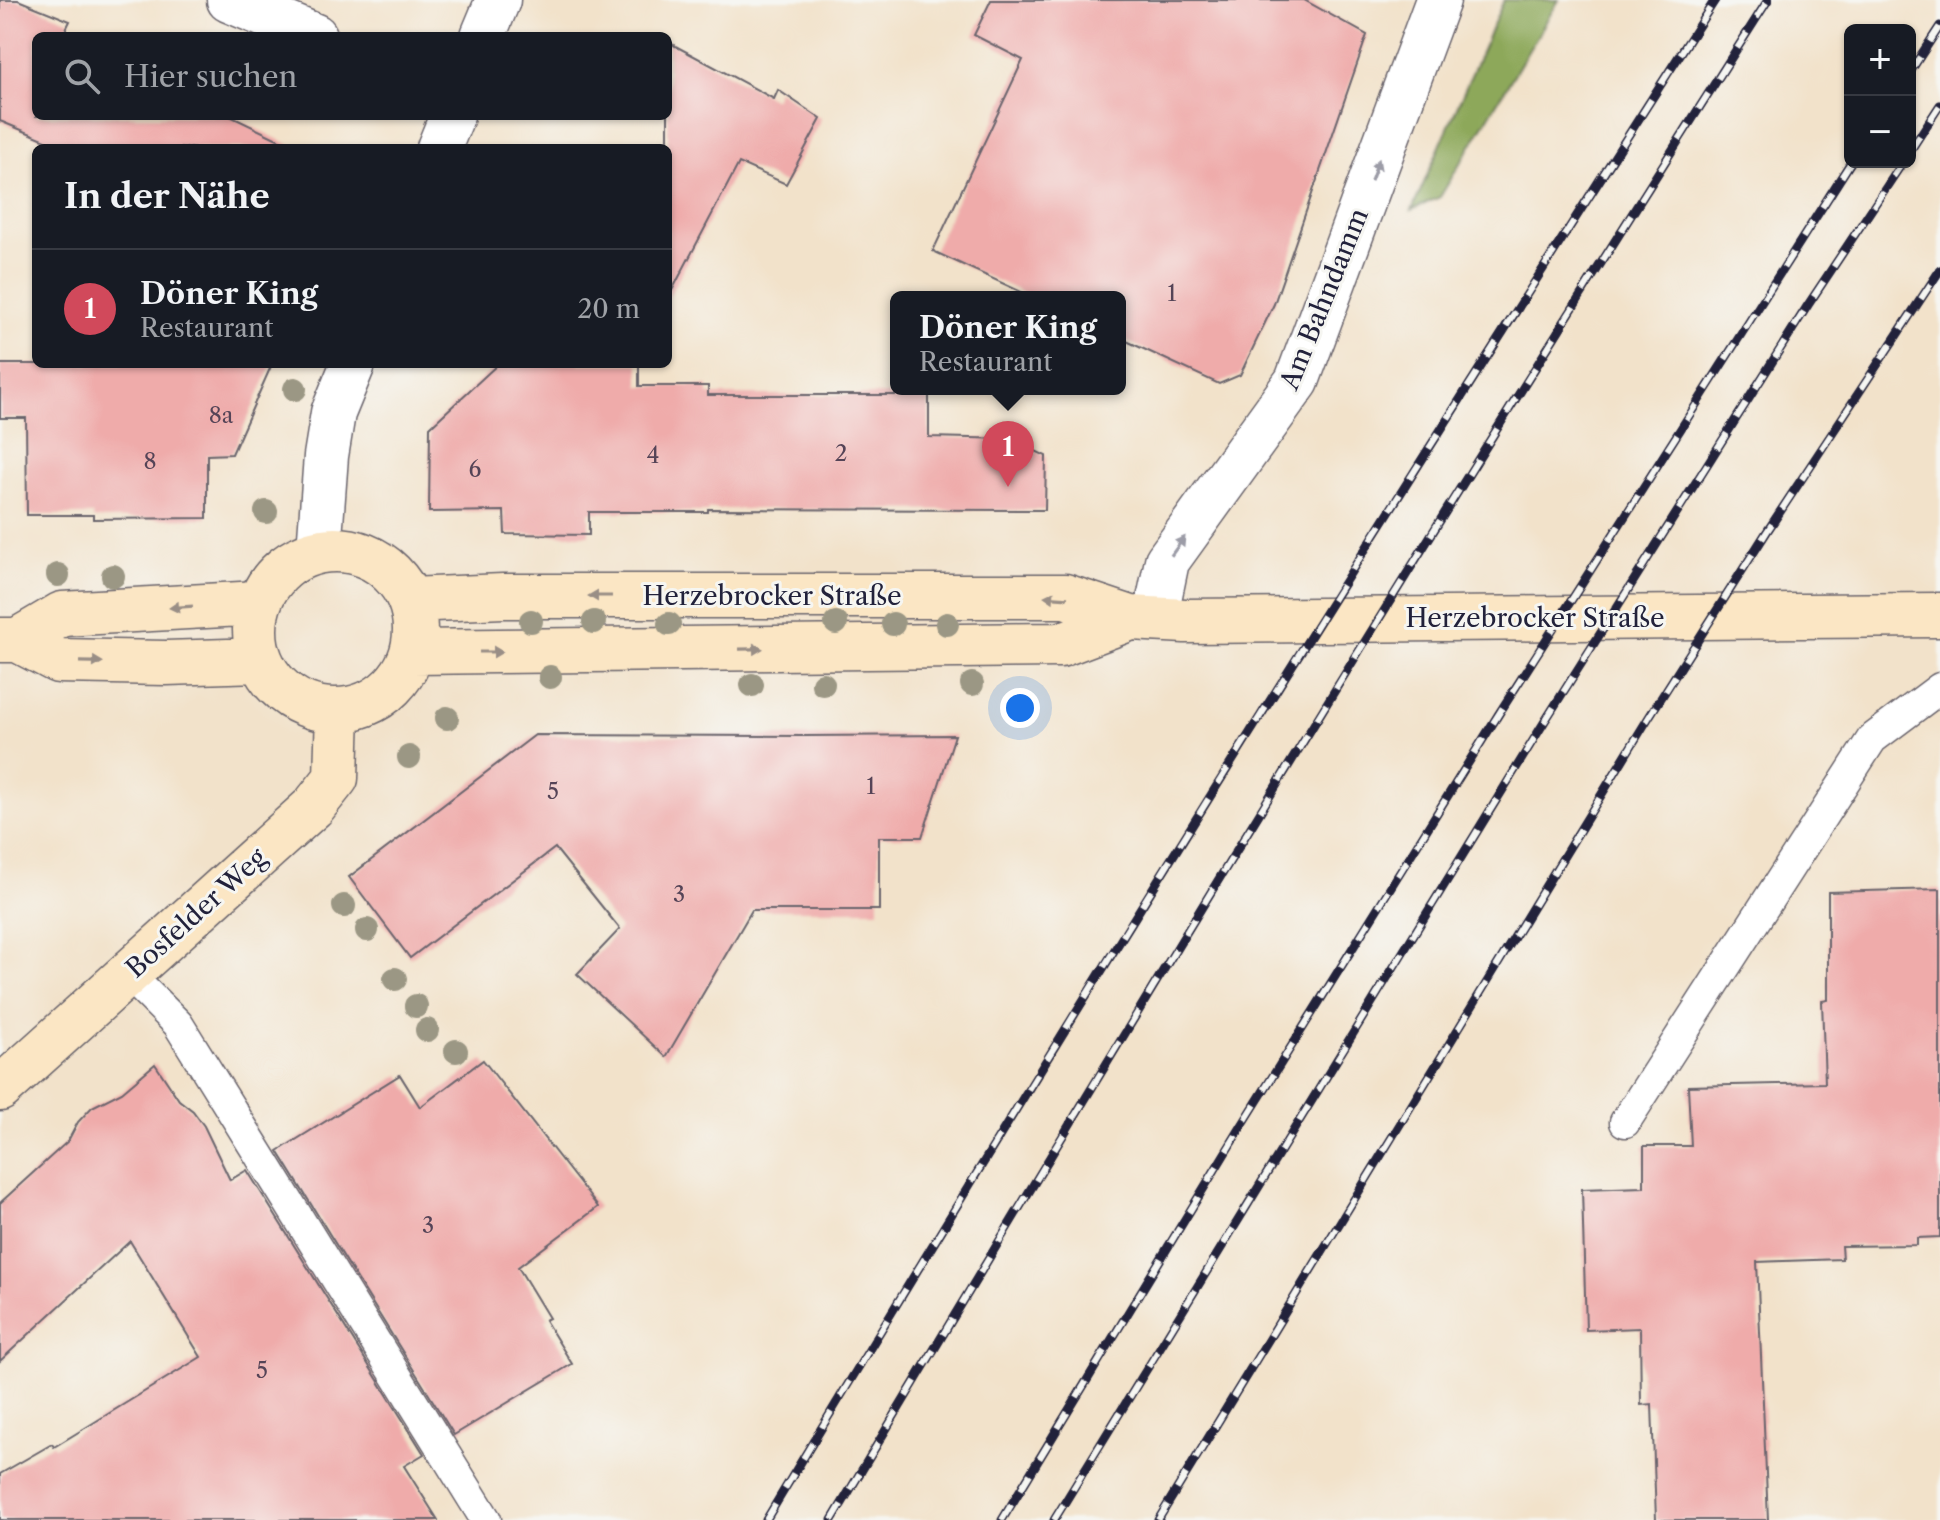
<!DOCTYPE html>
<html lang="de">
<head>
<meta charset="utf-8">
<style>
  body { margin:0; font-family:"Libre Caslon Text",serif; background:#20242c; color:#f1f3f6 }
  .controls { position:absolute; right:24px; top:24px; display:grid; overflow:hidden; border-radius:12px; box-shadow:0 2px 6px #0004 }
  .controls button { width:72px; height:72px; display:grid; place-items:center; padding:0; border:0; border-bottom:2px solid #363941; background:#171b24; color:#f1f3f6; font:40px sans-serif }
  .you { position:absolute; left:1020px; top:708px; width:28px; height:28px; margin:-20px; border:6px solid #fff; border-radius:50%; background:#1a73e8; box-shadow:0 0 0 12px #1a73e833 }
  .badge { display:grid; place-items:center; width:52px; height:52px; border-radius:50%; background:#d1495b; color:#fff; font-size:26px; font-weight:700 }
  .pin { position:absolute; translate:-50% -66px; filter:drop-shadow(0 2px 4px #0008) }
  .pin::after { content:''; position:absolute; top:42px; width:28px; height:24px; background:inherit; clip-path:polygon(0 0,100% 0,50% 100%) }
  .popup { position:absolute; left:890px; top:291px; width:236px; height:104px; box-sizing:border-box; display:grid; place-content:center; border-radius:12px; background:#171b24; filter:drop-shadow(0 2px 6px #0005); font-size:26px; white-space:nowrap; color:#9ea1a6 }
  .popup b { font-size:30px; color:#f1f3f6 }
  .popup::after { content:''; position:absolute; left:50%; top:100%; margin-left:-16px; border:16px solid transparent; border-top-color:#171b24 }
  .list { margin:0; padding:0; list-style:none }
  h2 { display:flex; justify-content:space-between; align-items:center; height:104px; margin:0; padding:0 32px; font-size:34px }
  h2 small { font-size:26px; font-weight:400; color:#9ea1a6 }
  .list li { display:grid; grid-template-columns:52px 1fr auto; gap:24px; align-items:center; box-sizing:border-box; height:120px; padding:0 32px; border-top:2px solid #363941 }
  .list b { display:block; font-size:30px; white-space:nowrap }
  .list p { margin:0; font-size:26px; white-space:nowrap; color:#9ea1a6 }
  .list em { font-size:26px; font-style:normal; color:#9ea1a6 }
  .icon { flex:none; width:44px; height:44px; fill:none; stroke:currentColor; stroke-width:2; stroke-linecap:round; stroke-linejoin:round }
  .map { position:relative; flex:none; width:1940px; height:1520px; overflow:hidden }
  .search { position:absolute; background:#171b24; box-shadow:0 2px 6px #0004; left:32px; top:32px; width:640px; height:88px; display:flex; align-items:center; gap:20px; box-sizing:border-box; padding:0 28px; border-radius:12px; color:#9ea1a6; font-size:30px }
  .panel { position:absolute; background:#171b24; box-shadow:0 2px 6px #0004; left:32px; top:144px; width:640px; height:224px; border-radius:12px }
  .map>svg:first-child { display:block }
  .forest { fill:#8da85a; stroke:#58654a; stroke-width:2 }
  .building { fill:#efabaa }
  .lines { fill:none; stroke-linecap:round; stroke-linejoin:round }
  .lane-casing { stroke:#6b656d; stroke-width:33 }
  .street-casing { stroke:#6b656d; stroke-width:47 }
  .secondary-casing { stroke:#6b656d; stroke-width:47 }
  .lane { stroke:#fff; stroke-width:30 }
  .street { stroke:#fff; stroke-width:44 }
  .secondary { stroke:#fbe6c4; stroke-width:44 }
  .rail-casing { stroke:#22223b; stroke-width:9 }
  .rail { stroke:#f6f6f2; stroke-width:6; stroke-dasharray:18; stroke-linecap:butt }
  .tree { fill:#9b9784 }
  .oneway { fill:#9c9ca7 }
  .oneway2 { fill:#998e86 }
  .labels { text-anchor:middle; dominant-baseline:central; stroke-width:6; stroke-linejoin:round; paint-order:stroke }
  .number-label { font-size:22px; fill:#554457 }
  .street-label { font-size:26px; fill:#22223b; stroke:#f6f6f2 }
</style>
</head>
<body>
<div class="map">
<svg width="1940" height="1520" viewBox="0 0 1940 1520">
  <rect width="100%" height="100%" fill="#f6f6f2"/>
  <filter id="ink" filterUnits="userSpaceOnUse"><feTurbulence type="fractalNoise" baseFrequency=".0125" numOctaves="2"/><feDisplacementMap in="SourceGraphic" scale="16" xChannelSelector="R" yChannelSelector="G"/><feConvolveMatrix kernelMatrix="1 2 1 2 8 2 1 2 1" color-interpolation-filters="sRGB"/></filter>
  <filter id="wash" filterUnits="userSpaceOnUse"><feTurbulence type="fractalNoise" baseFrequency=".006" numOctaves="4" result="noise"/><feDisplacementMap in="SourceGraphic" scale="32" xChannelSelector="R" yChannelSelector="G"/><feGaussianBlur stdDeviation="1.8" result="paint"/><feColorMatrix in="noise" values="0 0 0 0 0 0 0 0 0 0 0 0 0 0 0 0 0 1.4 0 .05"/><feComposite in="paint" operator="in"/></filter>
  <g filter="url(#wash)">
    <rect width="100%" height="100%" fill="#f2e2ca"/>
    <path class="forest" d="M1504,0H1559L1440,197L1412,210Z"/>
    <g id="blocks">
      <path class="building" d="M0,0H18L70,21L63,35L65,36H36V116H230L296,148H65L0,121Z
        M991,0H1304L1367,35L1274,304L1240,375L1219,384L1120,338V297H1032L933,251L1023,60L974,35Z
        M668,42L774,99L778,90L821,119L786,184L739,163L668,298Z
        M0,364H272L232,454L207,455V518L93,519V515H27L26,418H0Z
        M498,364H639V386H708V395H929V437L1011,439L1046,456L1045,510L708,509V512H589V535L505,534L504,511L429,512L430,427Z
        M535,735L804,736L955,735L922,837H879V910H752L666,1057L577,974L620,929L555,848L410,958L349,877Z
        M1940,889V1237L1917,1238V1245L1841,1246L1842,1259L1757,1262L1768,1520H1656L1652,1404L1641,1405L1640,1328L1586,1330L1582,1189L1644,1187V1146H1691L1688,1086L1825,1083L1822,1001L1828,1000V892Z
        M483,1060L598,1207L518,1267L549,1318L545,1320L572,1364L454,1435L278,1151L400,1075L420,1107Z
        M155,1064L179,1100L193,1111L204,1126L230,1180L247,1170L424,1454L404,1466L438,1520H0V1474L52,1444L54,1447L201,1357L130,1241L0,1361V1203L68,1141L78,1122L92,1107L122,1092Z"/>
    </g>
  </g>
  <g filter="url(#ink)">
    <use href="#blocks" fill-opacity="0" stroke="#6b656d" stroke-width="2"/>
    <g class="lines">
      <g class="lane-casing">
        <path id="lane" d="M128,974L178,1024L486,1520
          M1625,1122L1872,739L1940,688"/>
      </g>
      <g class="street-casing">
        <path id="street" d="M229,0L315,36
          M483,36L498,0
          M439,148L452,116
          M319,551L326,456L333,413L353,364
          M1155,619L1167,561L1297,381L1438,0"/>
      </g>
      <g class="secondary-casing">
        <path id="secondary" d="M255 630a80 80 0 1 1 160 0a80 80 0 1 1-160 0Z
          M410,600L503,596H1065L1131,618L1185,621L1940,615
          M0,640H18L58,661L166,663L259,660
          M18,640L62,614L259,603
          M413,652L1060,645L1131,618
          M0,1089L313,807L336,778L338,711"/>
      </g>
      <use href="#lane" class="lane"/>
      <use href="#street" class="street"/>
      <use href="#secondary" class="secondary"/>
      <g class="rail-casing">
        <path id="rail" d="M1910,72L1940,26
          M1910,151L1940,105
          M766,1520C1074,1008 1392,503 1715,0
          M832,1520C1137,1009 1447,502 1768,0
          M1002,1520L1241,1127L1500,712L1851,162
          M1054,1520L1545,721L1808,305L1903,162
          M1158,1520L1649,717L1768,530L1940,270"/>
      </g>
      <use href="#rail" class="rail"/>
    </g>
    <g class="tree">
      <circle cx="295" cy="389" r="12"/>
      <circle cx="266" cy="512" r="12"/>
      <circle cx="58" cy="575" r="12"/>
      <circle cx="113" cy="576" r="12"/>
      <circle cx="531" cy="621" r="12"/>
      <circle cx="594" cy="622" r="12"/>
      <circle cx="836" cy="623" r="12"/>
      <circle cx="669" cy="624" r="12"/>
      <circle cx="893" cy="624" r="12"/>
      <circle cx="947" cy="624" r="12"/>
      <circle cx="550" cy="677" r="12"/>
      <circle cx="823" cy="684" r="12"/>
      <circle cx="972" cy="684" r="12"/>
      <circle cx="752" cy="685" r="12"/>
      <circle cx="447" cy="718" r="12"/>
      <circle cx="409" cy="757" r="12"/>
      <circle cx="344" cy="906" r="12"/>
      <circle cx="367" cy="930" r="12"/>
      <circle cx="395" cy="979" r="12"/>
      <circle cx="416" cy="1006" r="12"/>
      <circle cx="427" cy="1030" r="12"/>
      <circle cx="456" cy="1051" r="12"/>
    </g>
    <defs><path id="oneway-solid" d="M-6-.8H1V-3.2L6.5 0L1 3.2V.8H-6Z" transform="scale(2)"/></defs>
    <g class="oneway">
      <use href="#oneway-solid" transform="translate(1375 170) rotate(-70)"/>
      <use href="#oneway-solid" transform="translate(1178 546) rotate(-54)"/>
    </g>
    <g class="oneway2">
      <use href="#oneway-solid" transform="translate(600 596) rotate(180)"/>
      <use href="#oneway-solid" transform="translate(1056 597) rotate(-176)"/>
      <use href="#oneway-solid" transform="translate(181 607) rotate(176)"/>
      <use href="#oneway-solid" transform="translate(751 649) rotate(-1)"/>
      <use href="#oneway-solid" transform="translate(491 652)"/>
      <use href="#oneway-solid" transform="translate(91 662) rotate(1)"/>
    </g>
  </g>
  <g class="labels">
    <g class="number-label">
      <text x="1172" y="293">1</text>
      <text x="221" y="415">8a</text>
      <text x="841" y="453">2</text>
      <text x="653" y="455">4</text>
      <text x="150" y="461">8</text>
      <text x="475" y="469">6</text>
      <text x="871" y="786">1</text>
      <text x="553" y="791">5</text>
      <text x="679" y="894">3</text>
      <text x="428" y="1225">3</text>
      <text x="262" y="1370">5</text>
    </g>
    <g class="street-label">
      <text transform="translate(1324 299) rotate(-68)">Am Bahndamm</text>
      <text x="772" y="596">Herzebrocker Straße</text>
      <text x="1535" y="618">Herzebrocker Straße</text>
      <text transform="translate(196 913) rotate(-42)">Bosfelder Weg</text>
    </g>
  </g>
</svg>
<div class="controls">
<button>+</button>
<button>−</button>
</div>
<div class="you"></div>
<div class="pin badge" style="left:1008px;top:487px">1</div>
<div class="popup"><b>Döner King</b>Restaurant</div>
<div class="search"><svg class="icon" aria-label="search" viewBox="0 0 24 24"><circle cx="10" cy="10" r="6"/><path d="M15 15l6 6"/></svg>Hier suchen</div>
<section class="panel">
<h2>In der Nähe<small></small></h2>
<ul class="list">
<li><span class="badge">1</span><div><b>Döner King</b><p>Restaurant</p></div><em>20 m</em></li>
</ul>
</section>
</div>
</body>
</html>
